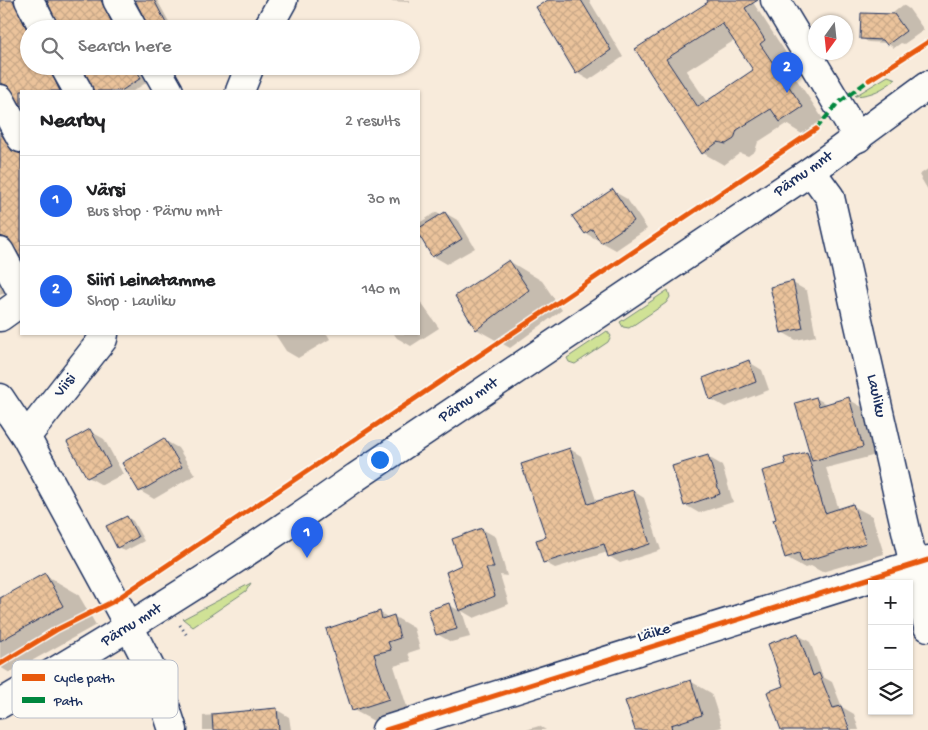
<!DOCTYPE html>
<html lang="en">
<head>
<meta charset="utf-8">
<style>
  body { margin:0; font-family:"Gochi Hand",sans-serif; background:#f6f6f6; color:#202124 }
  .controls { position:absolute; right:15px; bottom:15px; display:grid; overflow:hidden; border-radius:0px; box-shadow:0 1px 4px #0004 }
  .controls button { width:45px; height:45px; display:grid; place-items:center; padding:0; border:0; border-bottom:1px solid #e0e0e0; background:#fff; color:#202124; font:25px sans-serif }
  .compass { position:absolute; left:808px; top:15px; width:45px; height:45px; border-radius:50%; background:#fff; box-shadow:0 1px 4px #0004; rotate:195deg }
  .you { position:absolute; left:379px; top:459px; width:18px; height:18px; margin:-12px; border:4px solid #fff; border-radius:50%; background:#1a73e8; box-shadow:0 0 0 8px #1a73e833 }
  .badge { display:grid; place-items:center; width:32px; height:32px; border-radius:50%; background:#2563eb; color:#fff; font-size:16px; font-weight:700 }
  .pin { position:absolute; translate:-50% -41px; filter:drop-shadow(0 1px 2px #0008) }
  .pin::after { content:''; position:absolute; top:26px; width:18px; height:15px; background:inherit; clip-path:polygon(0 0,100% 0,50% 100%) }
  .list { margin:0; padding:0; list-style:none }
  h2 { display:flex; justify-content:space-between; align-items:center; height:65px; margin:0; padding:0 20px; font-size:21px }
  h2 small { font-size:16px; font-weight:400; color:#757577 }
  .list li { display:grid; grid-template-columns:32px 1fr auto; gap:15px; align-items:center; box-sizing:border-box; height:90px; padding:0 20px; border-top:1px solid #e0e0e0 }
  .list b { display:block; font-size:19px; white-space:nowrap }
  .list p { margin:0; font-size:16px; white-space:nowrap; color:#757577 }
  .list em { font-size:16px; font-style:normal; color:#757577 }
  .icon { flex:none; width:28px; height:28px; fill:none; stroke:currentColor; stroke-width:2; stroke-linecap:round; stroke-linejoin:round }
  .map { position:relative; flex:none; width:928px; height:730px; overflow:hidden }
  .search { position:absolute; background:#fff; box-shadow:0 1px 4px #0004; left:20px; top:20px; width:400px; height:55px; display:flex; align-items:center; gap:12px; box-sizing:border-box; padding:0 18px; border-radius:28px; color:#757577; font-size:19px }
  .panel { position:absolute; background:#fff; box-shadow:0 1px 4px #0004; left:20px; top:90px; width:400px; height:245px; border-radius:0px }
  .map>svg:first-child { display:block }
  .green { fill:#d0e296; stroke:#76887a }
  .shadow { fill:#0003; fill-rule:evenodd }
  .building { fill:url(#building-cross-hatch); stroke:#1b2f5e; fill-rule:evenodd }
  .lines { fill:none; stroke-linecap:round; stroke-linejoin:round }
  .minor-casing { stroke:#1b2f5e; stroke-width:31 }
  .major-casing { stroke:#1b2f5e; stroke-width:31 }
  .path { stroke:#1b2f5e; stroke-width:3; stroke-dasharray:1 4; stroke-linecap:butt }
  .minor { stroke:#fdfcf7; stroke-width:28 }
  .major { stroke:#fdfcf7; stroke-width:28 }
  .quiet { stroke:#00873e; stroke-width:4; stroke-dasharray:8 4; stroke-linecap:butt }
  .cycleway-casing { stroke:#fdfcf7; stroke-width:8 }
  .cycleway { stroke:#e8590c; stroke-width:5 }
  .labels { text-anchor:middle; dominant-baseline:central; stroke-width:4.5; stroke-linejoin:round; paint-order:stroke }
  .street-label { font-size:16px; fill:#1b2f5e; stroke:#fdfcf7 }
  .key { fill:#fdfcf7; stroke:#b9bec9; stroke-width:1 }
  .key-label { font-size:14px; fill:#1b2f5e }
</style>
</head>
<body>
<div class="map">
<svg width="928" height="730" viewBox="0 0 928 730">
  <defs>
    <pattern id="building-cross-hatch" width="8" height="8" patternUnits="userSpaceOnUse" patternTransform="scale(1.25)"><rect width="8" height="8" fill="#ebc39b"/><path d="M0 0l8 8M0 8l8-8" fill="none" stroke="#c9a888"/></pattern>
  </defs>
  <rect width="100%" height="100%" fill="#f8ebdb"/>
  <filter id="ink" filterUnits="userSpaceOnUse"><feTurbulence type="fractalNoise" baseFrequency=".02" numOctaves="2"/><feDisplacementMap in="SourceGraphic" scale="10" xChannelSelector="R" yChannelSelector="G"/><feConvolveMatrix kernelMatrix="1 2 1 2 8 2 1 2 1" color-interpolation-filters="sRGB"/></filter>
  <g filter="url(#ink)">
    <path class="green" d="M888,76L896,79C883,89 873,95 855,96Z
      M668,290L670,297L666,303L629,328L623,327L620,322Z
      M607,331L611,336L608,342L575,364L569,362L567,358Z
      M251,583L246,591L193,627L183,619Z"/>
    <path class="shadow" d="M0,0H21L29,29V66H56L65,91H21V105L11,88L0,89Z
      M47,0H109L120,29H61L59,22Z
      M135,0H157L173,29H150L148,21Z
      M374,0H410V2Z
      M550,0H589L623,57L589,80L577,73Z
      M713,0L752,1L786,53L781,56L823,119L802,134L786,124L758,142L755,151L748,156L740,153L724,165L703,153L637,49ZM735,40L755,70L707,102L686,71Z
      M903,5L909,9L924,30L904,44L901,43L894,48L887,43L868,42L862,38Z
      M82,66H147L149,81L133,91H95L93,83Z
      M0,124L18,154L21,155V258L11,240L0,242Z
      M928,169V190L919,175Z
      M613,191L627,199L647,229L616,250L585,233Z
      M437,212L442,215L445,213L459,221L475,248L447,264L433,256L419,232V223Z
      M509,261L542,281L562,310L510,348L476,329L455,297Z
      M0,276L7,291L0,295Z
      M793,283L807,291L816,336L796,340L782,332Z
      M419,300L439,328L411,346L397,338L394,334H419Z
      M275,334H327L330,339L298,358L286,351Z
      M749,362L762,370L769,390L725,407L711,399Z
      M816,398L828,405L848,399L862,407L876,455L826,468L839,510L853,506L872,516L884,554L822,572L811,566L805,568L786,557L777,519L788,465L806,453L812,457Z
      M90,431L104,439L123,474L102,485L88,477Z
      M164,440L178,448L195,475L154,499L140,491L124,464Z
      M570,449L581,456L597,503L633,491L644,498L661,550L620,563L609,556L608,552L555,568L544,562L547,538Z
      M708,457L722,465L733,502L699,513L685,505Z
      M127,517L133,521L144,541L125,551L118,547Z
      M482,529L496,537L507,576L500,575L509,604L474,618L462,611L470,637L451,642L437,634L449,605L460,611L447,572L463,566Z
      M45,575L78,594L96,625L10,673L0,667V600Z
      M379,612L389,618L393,616L414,628L420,649L408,653L411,661L394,666L408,710L374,721L353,710Z
      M798,635L810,642L823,677L832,682L842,707L854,714L859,730H851L845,714H843L849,730H783L785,686Z
      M690,681L711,693L722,727L712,730H637Z
      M277,710L289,717L291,730H203V716Z
      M539,726L546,730H526Z"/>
    <path class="building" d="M0,0H13L29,34V66H48L60,91H21V106L9,86L0,83Z
      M47,0H101L115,29H59Z
      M135,0H154L169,29H149Z
      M548,0H581L611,50L576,74L536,7Z
      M707,0H758L745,8L765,40L760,44L803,107L780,122L771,109L737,130L734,139L726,144L718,142L702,154L635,49L708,2ZM722,23L753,70L698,107L666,59Z
      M861,13L894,14L906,31L887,45L883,40L860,39Z
      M82,66H134L141,78L121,91H94Z
      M0,132L12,151L21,154V259L9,239L0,236Z
      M613,189L634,221L601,243L592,229L585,234L572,216Z
      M445,212L462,239L432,257L419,235V228Z
      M509,260L529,290L476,330L455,296Z
      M793,281L803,328L781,333L770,287Z
      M749,360L756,382L710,400L703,378Z
      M816,397L819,406L849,397L863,447L812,461L795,403Z
      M90,429L110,466L87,478L67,442Z
      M164,438L182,467L139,492L122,463Z
      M570,448L588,504L633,490L650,544L608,557L604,544L543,563L536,540L546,537L521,464Z
      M807,452L825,513L853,504L866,543L802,562L799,553L785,558L773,520L776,519L762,471L786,464L784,458Z
      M708,455L720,494L684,506L672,466Z
      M127,516L138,537L117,548L106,526Z
      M482,528L494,568H486L495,596L459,611L446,572L461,565L452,539Z
      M45,573L63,606L0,641V598Z
      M449,603L457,629L436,635L428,610Z
      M380,611L382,619L394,615L400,638L388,642L391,650L374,654L389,699L352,711L326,629Z
      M798,633L813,676L819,673L833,708L841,706L850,730H781L767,692L783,686L768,644Z
      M691,680L702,715L671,725L672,730H635L625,701Z
      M277,708L279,730H213L212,714Z"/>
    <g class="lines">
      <g class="minor-casing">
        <path id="minor" d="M29,0L44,29
          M117,0L133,29
          M775,0L858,138
          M267,29L283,0
          M64,66L78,91
          M155,66L169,91
          M240,91L250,66
          M0,99L21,138
          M811,171L830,197L928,627
          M0,252L21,291
          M0,317L21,302
          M0,398L26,437L130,628L157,681L173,730
          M26,437L103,339L104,334
          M386,730L928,560"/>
      </g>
      <g class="major-casing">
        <path id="major" d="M0,704C122,632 241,559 356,477L811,171L928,85"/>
      </g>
      <path class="path" d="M180,625L188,637"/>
      <use href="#minor" class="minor"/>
      <use href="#major" class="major"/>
      <path class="quiet" d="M816,129L837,104L869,80"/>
      <g class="cycleway-casing">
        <path id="cycleway" d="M869,80L928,42
          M0,664L56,630L114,601L816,129
          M386,730L928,560"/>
      </g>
      <use href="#cycleway" class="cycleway"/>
    </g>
  </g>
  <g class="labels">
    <g class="street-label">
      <text transform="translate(804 175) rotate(-35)">Pärnu mnt</text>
      <text transform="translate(66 386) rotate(-52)">Viisi</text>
      <text transform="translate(875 396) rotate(77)">Lauliku</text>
      <text transform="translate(469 401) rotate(-34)">Pärnu mnt</text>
      <text transform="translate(132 626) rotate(-32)">Pärnu mnt</text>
      <text transform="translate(654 634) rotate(-17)">Läike</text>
    </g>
  </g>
  <rect x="12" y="660" width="166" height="58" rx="8" class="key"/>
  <rect x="22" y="674" width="23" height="7" fill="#e8590c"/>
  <rect x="22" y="697" width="23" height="6" fill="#00873e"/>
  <g class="key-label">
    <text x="54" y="682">Cycle path</text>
    <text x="54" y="705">Path</text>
  </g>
</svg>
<div class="controls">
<button>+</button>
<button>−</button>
<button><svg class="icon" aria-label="layers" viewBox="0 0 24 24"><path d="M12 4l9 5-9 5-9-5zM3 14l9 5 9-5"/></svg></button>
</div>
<svg class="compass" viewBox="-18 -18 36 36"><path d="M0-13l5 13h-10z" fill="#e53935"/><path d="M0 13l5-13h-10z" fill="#757577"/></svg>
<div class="you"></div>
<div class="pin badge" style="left:307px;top:558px">1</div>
<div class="pin badge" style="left:787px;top:93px">2</div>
<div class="search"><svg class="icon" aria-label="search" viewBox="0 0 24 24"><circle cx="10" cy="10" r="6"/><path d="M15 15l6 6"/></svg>Search here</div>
<section class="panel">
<h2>Nearby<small>2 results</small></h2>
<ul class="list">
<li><span class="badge">1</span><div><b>Värsi</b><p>Bus stop · Pärnu mnt</p></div><em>30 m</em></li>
<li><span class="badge">2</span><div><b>Siiri Leinatamme</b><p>Shop · Lauliku</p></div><em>140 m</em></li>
</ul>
</section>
</div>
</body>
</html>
